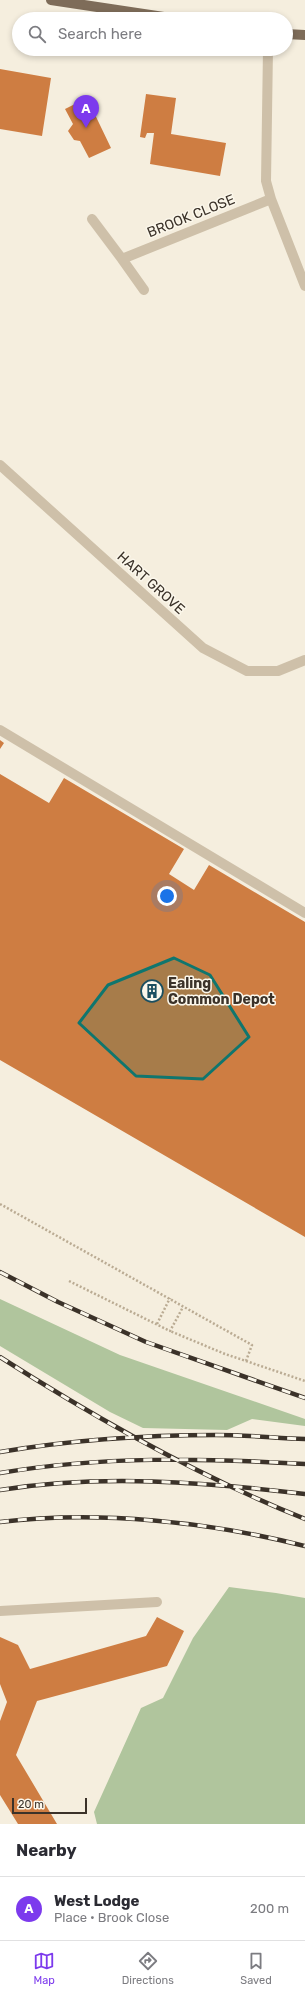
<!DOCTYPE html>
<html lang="en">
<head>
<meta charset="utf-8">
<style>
  body { margin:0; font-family:Rubik,sans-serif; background:#f7f7f7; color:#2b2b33 }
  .scale { position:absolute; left:12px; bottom:10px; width:75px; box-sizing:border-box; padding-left:4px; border:2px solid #3b3229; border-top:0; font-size:11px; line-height:14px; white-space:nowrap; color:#3b3229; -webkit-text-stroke:3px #fbf7eb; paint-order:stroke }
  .you { position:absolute; left:167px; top:896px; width:14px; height:14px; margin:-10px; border:3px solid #fff; border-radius:50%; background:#1a73e8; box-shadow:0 0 0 6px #1a73e833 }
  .badge { display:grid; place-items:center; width:26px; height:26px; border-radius:50%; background:#7c3aed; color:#fff; font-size:13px; font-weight:700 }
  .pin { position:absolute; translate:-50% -33px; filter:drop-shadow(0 1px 2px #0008) }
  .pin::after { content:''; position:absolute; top:21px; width:14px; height:12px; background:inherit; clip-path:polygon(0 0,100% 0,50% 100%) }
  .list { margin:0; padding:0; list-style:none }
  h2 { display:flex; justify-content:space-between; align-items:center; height:52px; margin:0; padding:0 16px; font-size:17px }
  h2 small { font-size:13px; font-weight:400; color:#7c7c81 }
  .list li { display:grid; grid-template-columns:26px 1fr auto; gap:12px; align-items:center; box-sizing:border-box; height:64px; padding:0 16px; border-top:1px solid #e1e1e2 }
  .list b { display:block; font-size:15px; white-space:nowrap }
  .list p { margin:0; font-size:13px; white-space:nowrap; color:#7c7c81 }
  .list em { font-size:13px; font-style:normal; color:#7c7c81 }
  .icon { flex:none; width:22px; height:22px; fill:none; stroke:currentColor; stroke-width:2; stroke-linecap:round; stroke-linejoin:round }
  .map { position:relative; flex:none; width:305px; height:1824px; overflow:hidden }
  .search { position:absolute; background:#fff; box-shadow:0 2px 6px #0003; left:12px; right:12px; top:12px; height:44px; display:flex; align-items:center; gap:10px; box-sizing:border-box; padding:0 14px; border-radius:22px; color:#7c7c81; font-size:15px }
  .sheet { height:116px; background:#fff }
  nav { display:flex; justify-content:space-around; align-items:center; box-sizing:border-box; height:56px; border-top:1px solid #e1e1e2; background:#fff; font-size:11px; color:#7c7c81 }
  nav a { display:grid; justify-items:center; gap:2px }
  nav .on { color:#7c3aed }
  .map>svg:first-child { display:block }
  .green { fill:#b0c59d }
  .building { fill:#ce7d42 }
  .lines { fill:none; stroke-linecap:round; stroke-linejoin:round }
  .path { stroke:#baab93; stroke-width:2.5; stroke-dasharray:2 2; stroke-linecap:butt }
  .service { stroke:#cec0a9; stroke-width:10 }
  .minor { stroke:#cec0a9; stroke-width:10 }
  .primary { stroke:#7e6c59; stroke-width:10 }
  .rail-casing { stroke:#3b3229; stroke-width:4.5 }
  .rail { stroke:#fbf7eb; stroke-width:3; stroke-dasharray:9; stroke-linecap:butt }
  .marked { fill:#0f766e; fill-opacity:0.2; stroke:#0f766e; stroke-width:3; stroke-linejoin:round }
  .labels { text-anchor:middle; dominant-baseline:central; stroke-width:3; stroke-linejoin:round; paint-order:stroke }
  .street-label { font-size:14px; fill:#3b3229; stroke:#fbf7eb }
  .poi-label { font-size:14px; font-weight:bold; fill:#3b3229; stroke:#fbf7eb; text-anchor:start }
</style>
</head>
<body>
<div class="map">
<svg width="305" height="1824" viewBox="0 0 305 1824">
  <rect width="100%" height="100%" fill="#f5eede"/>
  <path class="green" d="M0,1299L120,1355L305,1419V1426L252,1419L227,1430L143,1428L110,1412L0,1346Z
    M229,1587L276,1593L305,1598V1824H97L94,1812L141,1708L163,1698L193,1638Z"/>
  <path class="building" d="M0,69L51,78L42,136L0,129Z
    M146,94L176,98L171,134L226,143L220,176L150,164L154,133H147L145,138L140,137Z
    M87,98L111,148L89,158L80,141L74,140L68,131L73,124L65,109Z
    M0,740L4,743L0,749Z
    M0,774L49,803L64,778L184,849L169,874L194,890L209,865L305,922V1237L0,1060Z
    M157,1617L184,1631L167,1666L37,1701L16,1755L57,1824H18L0,1795V1721L7,1702L0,1684V1637L18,1645L30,1669L146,1636Z"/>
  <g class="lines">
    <path class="path" d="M0,1204L252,1345L246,1361L225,1354L170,1331
      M69,1281L170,1331L183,1307
      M157,1324L170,1298
      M246,1361L305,1381"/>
    <path class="service" d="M0,730L305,913
      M0,1611L157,1602"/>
    <path class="minor" d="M268,49L266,181L271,199L305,286
      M92,219L122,259L271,199
      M122,259L144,290
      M0,465L203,648L247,671H278L305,660"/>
    <path class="primary" d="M51,0L177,19
      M286,34L305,35"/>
    <g class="rail-casing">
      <path id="rail" d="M0,1272L58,1302L146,1342L305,1398
        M0,1357C97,1419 198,1476 305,1519
        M0,1452C71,1440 144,1435 216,1435C246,1435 276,1438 305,1439
        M0,1473C101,1456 203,1458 305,1464
        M0,1490C100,1474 205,1482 305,1494
        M0,1522C98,1510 210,1522 305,1546"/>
    </g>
    <use href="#rail" class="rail"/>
  </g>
  <path class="marked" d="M174,958L210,975L249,1037L203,1079L136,1076L79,1023L108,985Z"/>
  <defs>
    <g id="building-ring" transform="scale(1.15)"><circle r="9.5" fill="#fbf7eb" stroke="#1b4f60" stroke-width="1.5"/><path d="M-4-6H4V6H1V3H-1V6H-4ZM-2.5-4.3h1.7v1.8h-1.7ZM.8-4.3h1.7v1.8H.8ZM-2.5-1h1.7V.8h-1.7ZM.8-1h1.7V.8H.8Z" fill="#1b4f60"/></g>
  </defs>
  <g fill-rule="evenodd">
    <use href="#building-ring" x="152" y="991"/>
  </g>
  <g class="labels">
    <g class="street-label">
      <text transform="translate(191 216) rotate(-22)">BROOK CLOSE</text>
      <text transform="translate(151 583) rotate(42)">HART GROVE</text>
    </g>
    <g class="poi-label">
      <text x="168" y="983">Ealing<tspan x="168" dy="16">Common Depot</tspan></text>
    </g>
  </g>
</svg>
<div class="scale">20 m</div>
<div class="you"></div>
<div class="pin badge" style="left:86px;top:128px">A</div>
<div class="search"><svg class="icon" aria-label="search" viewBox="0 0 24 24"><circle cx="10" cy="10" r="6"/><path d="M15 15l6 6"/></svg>Search here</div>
</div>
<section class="sheet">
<h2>Nearby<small></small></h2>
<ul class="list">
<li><span class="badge">A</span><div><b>West Lodge</b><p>Place · Brook Close</p></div><em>200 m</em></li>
</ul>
</section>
<nav>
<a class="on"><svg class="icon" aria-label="map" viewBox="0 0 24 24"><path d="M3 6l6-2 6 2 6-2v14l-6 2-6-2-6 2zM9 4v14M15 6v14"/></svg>Map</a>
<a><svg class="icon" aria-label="directions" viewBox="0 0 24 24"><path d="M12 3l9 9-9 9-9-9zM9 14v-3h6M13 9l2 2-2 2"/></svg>Directions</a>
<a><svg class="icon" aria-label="saved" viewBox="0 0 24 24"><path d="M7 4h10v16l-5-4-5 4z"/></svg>Saved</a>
</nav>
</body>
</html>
